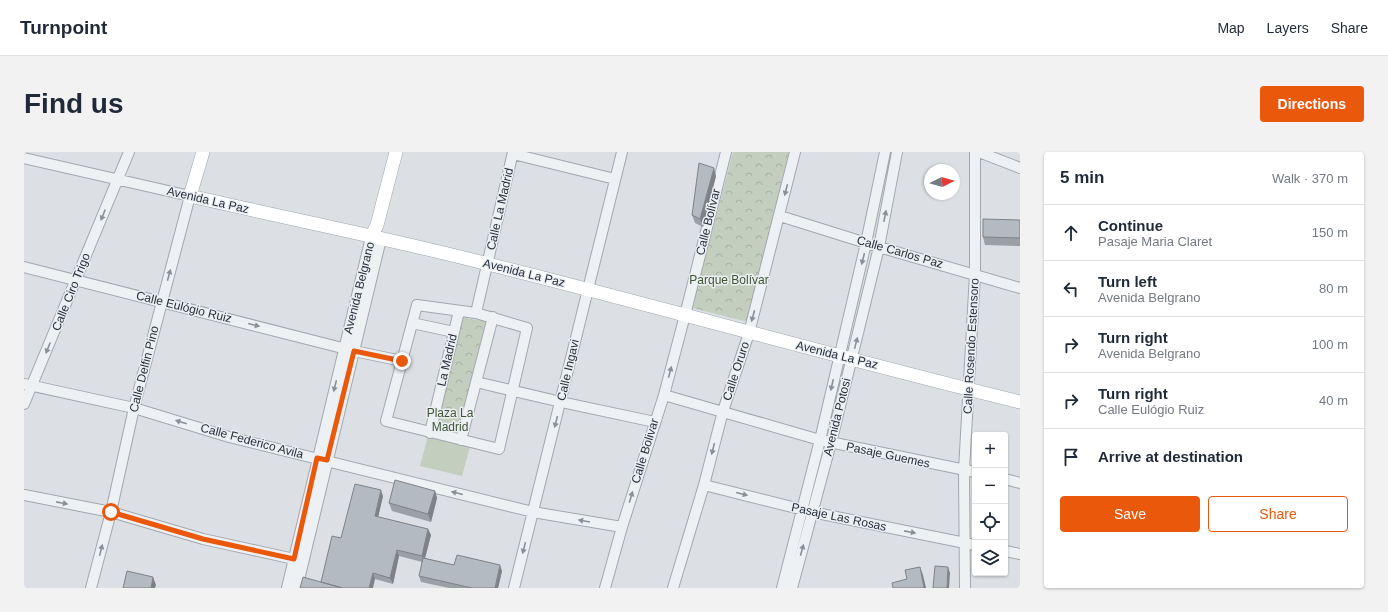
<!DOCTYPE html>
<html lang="en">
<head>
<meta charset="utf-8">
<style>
  body { margin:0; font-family:Helvetica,sans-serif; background:#f2f2f3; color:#1f2937 }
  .controls { position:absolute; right:12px; bottom:12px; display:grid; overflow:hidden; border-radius:4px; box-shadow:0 1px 3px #0004 }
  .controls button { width:36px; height:36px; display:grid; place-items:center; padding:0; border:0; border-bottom:1px solid #e0e1e3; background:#fff; color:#1f2937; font:20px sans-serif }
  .compass { position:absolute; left:900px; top:12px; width:36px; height:36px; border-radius:50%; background:#fff; box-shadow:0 1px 3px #0004; rotate:84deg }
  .stop { position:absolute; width:12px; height:12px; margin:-9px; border:3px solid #ea580c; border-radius:50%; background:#fff }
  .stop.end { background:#ea580c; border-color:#fff; box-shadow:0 1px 4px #0008 }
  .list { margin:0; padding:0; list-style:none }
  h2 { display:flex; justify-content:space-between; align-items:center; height:52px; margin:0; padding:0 16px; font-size:17px }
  h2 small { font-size:13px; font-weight:400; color:#747a83 }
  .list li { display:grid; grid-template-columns:26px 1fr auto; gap:12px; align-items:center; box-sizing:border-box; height:56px; padding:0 16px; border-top:1px solid #e0e1e3 }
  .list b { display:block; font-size:15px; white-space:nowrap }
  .list p { margin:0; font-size:13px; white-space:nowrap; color:#747a83 }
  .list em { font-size:13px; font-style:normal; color:#747a83 }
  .actions { display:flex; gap:8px; padding:12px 16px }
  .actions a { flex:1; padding:9px 0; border:1px solid #ea580c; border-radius:4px; text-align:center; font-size:14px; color:#ea580c }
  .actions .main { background:#ea580c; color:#fff }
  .icon { flex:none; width:22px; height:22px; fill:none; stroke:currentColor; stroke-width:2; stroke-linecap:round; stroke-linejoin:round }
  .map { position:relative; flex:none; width:996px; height:436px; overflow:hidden; border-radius:4px }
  header { display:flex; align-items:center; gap:24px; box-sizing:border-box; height:56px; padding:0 20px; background:#fff; border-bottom:1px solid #e0e1e3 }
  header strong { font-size:19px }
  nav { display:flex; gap:22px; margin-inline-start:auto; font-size:14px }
  .intro { display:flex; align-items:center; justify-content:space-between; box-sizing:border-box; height:96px; padding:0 24px }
  h1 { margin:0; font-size:28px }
  .button { padding:10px 18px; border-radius:4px; background:#ea580c; color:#fff; font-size:14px; font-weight:700 }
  main { display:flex; gap:24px; padding:0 24px }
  aside { flex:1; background:#fff; border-radius:4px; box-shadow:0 1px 3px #0004 }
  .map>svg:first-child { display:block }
  .park { fill:url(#park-crowns) }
  .pitch { fill:#c3cfbe }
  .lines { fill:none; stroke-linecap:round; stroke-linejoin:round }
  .minor-casing { stroke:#a2a7af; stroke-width:12 }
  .major-casing { stroke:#9ca5b0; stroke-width:14 }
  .minor { stroke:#eef1f4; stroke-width:10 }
  .major { stroke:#fff; stroke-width:13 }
  .wall { fill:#9ba0a7 }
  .shaded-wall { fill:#7e8288 }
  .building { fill:#b4bac2; stroke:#7e8288 }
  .oneway { fill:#8a9098 }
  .route { stroke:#ea580c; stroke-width:5 }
  .labels { text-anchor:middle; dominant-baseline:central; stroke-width:3; stroke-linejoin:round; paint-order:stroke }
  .street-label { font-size:12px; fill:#272f3b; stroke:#ebeff3 }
  .park-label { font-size:12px; fill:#3d5535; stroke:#ebeff3 }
</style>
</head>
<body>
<header>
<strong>Turnpoint</strong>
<nav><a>Map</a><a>Layers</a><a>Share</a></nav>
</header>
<div class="intro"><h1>Find us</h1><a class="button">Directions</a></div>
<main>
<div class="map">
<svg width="996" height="436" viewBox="0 0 996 436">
  <defs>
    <pattern id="park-crowns" width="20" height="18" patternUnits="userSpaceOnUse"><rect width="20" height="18" fill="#c3cfbe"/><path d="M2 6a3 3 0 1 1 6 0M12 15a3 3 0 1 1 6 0" fill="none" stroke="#a8b2a4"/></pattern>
  </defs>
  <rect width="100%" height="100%" fill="#dce0e5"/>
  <path class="park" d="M709,0H765L724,170L668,156Z
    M438,166L463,169L436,286L408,279Z"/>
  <path class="pitch" d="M404,284L446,295L438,324L396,314Z"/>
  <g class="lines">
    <g class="minor-casing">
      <path id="minor" d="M955,0L996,16
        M489,2L591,27
        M0,6L166,44L110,256L87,360L67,436
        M756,64L855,95L996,136
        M0,115L330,199L378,209
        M393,153L452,161L503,176L475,297L362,269Z
        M452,161L489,0
        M388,171L430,180
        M452,230L537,250L631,270
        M0,232L110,256L205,285L509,360L598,375
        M640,243L796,288L951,320
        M0,252L105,0
        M406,281L435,159
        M437,288L469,165
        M981,327L996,331
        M680,333L788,360L951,393
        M0,343L87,360L179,387L270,407
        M981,399L996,402
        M263,436L347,85
        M273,436L357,87
        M490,436L598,0
        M581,436L598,375L640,243L661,163L702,0
        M649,436L680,333L699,259L725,181L771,0
        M758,436L796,288L842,91L861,0
        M768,436L807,291L855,95L873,0
        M941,436L940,318L951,122V0"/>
    </g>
    <g class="major-casing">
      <path id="major" d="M179,0L166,44C266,67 368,87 468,113C644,157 819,207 996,250
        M347,85L353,73L372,0"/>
    </g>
    <use href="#minor" class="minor"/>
    <use href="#major" class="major"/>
  </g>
  <path class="wall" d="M692,24L679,75L671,71L668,63Z
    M996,68V94L961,93L959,85Z
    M411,339L413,346L407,370L368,359L365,351Z
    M359,344L354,365L404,377L407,383L401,406L430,413L478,419L474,436H425L397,430L395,424L398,410L375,404L369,432L351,427L276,436L297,430L317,386Z"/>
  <path class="shaded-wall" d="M690,16L692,24L679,75L676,67Z
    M357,338L359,344L353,370L351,364Z
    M411,339L413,346L407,370L404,362Z
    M404,377L407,383L400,410L398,404Z
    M373,398L375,404L369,432L366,426Z
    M476,413L478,419L474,436H471Z
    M896,415L899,423L902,436H900Z
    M924,415L926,421L925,436H923Z
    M349,421L351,427L349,436H345Z
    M129,425L132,433L131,436H127Z"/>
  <path class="building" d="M675,11L690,16L676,67L668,63Z
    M959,67L996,68V86L959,85Z
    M371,328L411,339L404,362L365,351Z
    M331,332L357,338L351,364L404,377L398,404L373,398L366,426L349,421L345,436H319L297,430L308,384L317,386Z
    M433,403L476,413L471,436H448L395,424L399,406L430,413Z
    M911,414L924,415L923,436H909Z
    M896,415L900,436H869L868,431L883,427L881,418Z
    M103,419L129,425L127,436H99Z
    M279,425L318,436H276Z"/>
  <defs><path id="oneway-solid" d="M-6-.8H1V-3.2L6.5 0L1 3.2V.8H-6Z"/></defs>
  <g class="oneway">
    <use href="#oneway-solid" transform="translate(762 38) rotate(104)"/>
    <use href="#oneway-solid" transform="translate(79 63) rotate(112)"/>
    <use href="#oneway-solid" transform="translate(861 64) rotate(-79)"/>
    <use href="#oneway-solid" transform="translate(839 107) rotate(104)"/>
    <use href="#oneway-solid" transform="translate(145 123) rotate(-75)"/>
    <use href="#oneway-solid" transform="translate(729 164) rotate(105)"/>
    <use href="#oneway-solid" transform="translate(230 173) rotate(14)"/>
    <use href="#oneway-solid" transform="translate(832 191) rotate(-76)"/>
    <use href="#oneway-solid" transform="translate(24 196) rotate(112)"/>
    <use href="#oneway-solid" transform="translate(646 220) rotate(-75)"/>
    <use href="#oneway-solid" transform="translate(808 233) rotate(103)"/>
    <use href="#oneway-solid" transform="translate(311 234) rotate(104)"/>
    <use href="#oneway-solid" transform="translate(157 270) rotate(-163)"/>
    <use href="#oneway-solid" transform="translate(532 270) rotate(104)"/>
    <use href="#oneway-solid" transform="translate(689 297) rotate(104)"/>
    <use href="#oneway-solid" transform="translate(433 341) rotate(-166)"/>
    <use href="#oneway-solid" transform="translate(718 342) rotate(14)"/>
    <use href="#oneway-solid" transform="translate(607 345) rotate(-73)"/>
    <use href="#oneway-solid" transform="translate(38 351) rotate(11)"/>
    <use href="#oneway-solid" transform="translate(560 369) rotate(-170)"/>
    <use href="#oneway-solid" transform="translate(886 380) rotate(11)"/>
    <use href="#oneway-solid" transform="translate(500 396) rotate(104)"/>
    <use href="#oneway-solid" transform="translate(77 398) rotate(-76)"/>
    <use href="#oneway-solid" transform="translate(778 398) rotate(-75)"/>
  </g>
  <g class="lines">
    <path class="route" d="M87,360L179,387L270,407L293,306L303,308L330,199L378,209"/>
  </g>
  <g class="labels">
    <g class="street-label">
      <text transform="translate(184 48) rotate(13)">Avenida La Paz</text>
      <text transform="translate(476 57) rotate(-77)">Calle La Madrid</text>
      <text transform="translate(684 70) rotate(-76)">Calle Bolívar</text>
      <text transform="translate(876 100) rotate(16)">Calle Carlos Paz</text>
      <text transform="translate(500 121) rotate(14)">Avenida La Paz</text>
      <text transform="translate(335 136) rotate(-76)">Avenida Belgrano</text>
      <text transform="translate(47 140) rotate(-68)">Calle Ciro Trigo</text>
      <text transform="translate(160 155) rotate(14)">Calle Eulógio Ruiz</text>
      <text transform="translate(947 194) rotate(-87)">Calle Rosendo Estensoro</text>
      <text transform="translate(813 203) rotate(14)">Avenida La Paz</text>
      <text transform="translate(423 208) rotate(-77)">La Madrid</text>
      <text transform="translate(120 217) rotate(-76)">Calle Delfin Pino</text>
      <text transform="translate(544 218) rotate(-77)">Calle Ingavi</text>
      <text transform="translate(712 219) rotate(-72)">Calle Oruro</text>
      <text transform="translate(813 265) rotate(-76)">Avenida Potosi</text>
      <text transform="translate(228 289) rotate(15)">Calle Federico Avila</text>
      <text transform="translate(621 299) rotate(-73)">Calle Bolivar</text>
      <text transform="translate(864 303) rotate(12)">Pasaje Guemes</text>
      <text transform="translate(815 365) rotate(12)">Pasaje Las Rosas</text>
    </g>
    <g class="park-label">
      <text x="705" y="128">Parque Bolívar</text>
      <text x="426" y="261">Plaza La<tspan x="426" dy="14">Madrid</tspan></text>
    </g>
  </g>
</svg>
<div class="controls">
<button>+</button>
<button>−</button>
<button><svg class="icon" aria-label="locate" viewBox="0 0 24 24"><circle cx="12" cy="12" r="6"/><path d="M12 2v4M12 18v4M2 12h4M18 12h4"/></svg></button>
<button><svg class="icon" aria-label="layers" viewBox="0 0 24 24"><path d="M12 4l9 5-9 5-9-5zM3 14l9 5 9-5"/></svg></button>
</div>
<svg class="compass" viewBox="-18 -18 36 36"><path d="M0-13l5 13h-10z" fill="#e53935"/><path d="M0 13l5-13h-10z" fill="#747a83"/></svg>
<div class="stop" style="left:87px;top:360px"></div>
<div class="stop end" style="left:378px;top:209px"></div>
</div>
<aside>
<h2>5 min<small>Walk · 370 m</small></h2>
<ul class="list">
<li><svg class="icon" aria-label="ahead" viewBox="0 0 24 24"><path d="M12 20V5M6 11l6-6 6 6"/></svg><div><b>Continue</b><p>Pasaje Maria Claret</p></div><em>150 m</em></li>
<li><svg class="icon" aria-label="left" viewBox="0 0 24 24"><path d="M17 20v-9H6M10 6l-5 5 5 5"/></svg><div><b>Turn left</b><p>Avenida Belgrano</p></div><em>80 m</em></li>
<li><svg class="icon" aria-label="right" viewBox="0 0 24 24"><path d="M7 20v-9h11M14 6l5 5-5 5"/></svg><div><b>Turn right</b><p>Avenida Belgrano</p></div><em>100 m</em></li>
<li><svg class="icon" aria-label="right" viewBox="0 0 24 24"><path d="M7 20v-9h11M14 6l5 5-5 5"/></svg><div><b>Turn right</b><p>Calle Eulógio Ruiz</p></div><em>40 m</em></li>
<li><svg class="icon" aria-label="arrive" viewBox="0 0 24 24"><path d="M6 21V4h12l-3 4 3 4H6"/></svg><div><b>Arrive at destination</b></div></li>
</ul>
<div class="actions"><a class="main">Save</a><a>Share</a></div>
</aside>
</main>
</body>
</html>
